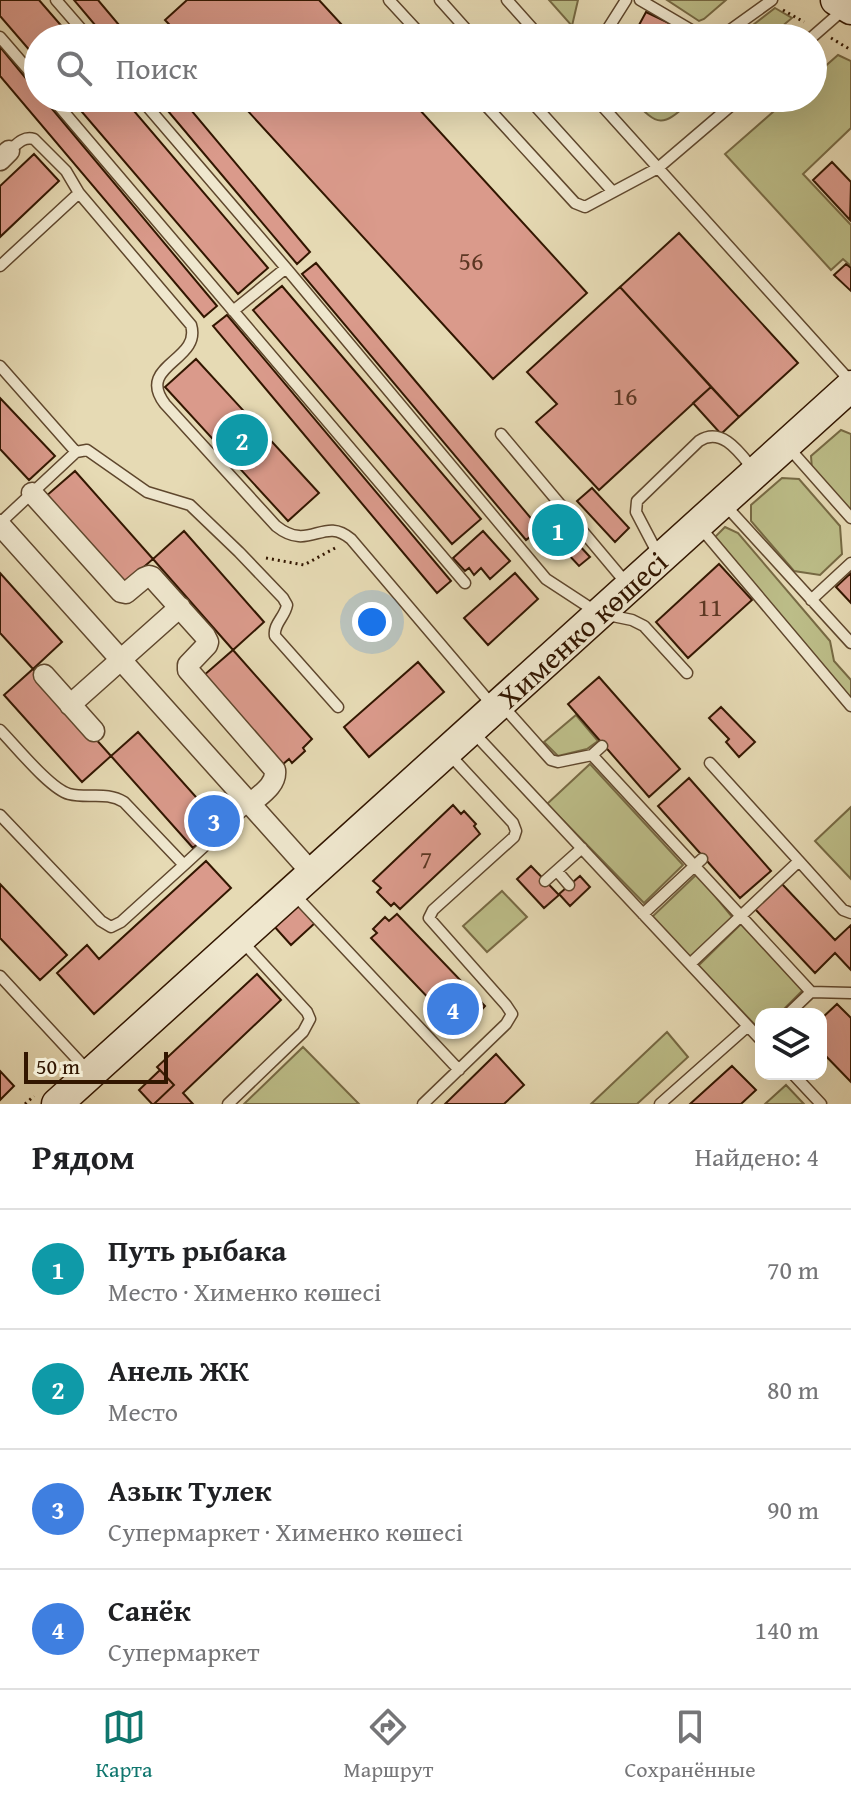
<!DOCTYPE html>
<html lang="ru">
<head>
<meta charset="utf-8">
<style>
  body { margin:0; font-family:"Gentium Book Plus",serif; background:#f6f6f6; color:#202124 }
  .controls { position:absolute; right:24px; bottom:24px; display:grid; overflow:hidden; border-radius:16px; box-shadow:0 8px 32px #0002 }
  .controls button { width:72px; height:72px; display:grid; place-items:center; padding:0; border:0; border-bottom:2px solid #e0e0e0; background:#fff; color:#202124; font:40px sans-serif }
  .scale { position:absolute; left:24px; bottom:20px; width:144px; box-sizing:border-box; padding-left:8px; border:4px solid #321600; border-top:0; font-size:22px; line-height:28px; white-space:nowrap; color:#321600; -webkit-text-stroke:6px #efe7ce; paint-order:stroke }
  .you { position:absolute; left:372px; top:622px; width:28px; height:28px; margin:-20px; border:6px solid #fff; border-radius:50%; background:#1a73e8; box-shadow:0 0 0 12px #1a73e833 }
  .badge { display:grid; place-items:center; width:52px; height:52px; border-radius:50%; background:#0f766e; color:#fff; font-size:26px; font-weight:700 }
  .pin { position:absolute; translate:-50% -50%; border:4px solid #fff; box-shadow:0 2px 8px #0006 }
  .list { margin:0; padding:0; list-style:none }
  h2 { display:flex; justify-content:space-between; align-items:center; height:104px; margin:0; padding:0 32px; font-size:34px }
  h2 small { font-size:26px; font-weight:400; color:#757577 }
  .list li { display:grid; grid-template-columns:52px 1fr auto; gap:24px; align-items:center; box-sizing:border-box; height:120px; padding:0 32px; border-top:2px solid #e0e0e0 }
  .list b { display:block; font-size:30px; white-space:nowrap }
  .list p { margin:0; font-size:26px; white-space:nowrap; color:#757577 }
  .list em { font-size:26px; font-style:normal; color:#757577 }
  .icon { flex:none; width:44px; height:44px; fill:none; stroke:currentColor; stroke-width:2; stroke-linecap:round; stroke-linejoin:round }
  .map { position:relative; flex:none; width:851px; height:1104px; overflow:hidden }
  .search { position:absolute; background:#fff; box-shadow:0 8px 32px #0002; left:24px; right:24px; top:24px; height:88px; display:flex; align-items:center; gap:20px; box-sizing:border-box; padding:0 28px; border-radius:44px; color:#757577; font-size:30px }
  .sheet { height:584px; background:#fff }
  nav { display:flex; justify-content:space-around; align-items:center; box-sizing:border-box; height:112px; border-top:2px solid #e0e0e0; background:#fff; font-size:22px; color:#757577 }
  nav a { display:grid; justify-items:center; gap:4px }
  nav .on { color:#0f766e }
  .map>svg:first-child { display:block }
  .green { fill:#bcbd88; stroke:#776a44; stroke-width:2 }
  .building { fill:#da9a8b; stroke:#321600; stroke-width:2 }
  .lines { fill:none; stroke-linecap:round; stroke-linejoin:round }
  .lane-casing { stroke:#5f472d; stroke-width:13 }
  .street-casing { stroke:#5f472d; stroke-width:23 }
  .secondary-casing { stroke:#321600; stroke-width:33 }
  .path { stroke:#321600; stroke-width:3; stroke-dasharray:2 4; stroke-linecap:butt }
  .lane { stroke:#efe7ce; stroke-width:10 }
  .street { stroke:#efe7ce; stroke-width:20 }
  .secondary { stroke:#efe7ce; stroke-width:30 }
  .labels { text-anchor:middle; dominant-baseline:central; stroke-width:6; stroke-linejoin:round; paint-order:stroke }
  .number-label { font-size:26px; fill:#5c3723 }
  .street-label { font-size:30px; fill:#321600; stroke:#efe7ce }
</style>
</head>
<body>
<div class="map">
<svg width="851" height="1104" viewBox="0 0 851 1104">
  <rect width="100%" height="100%" fill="#e6dab4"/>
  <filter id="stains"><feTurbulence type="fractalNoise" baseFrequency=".0025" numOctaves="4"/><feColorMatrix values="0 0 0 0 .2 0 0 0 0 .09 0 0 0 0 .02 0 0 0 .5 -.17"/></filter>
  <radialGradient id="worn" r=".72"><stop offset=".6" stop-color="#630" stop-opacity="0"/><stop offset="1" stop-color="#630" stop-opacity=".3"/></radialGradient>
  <path class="green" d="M549,0H578L572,26Z
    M667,0H726L704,19L699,21Z
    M775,8L792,18L768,38H736Z
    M838,55L851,61V128L803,174L851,225V266L843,259L831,270L725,154L789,98H813V77Z
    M632,98H695C664,124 661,132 632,98Z
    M841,430L851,434V513L812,469L811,456Z
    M782,478L799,479L840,526L842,554L820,575L794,571L751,521V505Z
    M725,527L738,533L830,641L834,661L851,680V700L715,537Z
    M576,715L598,741L587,749L558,756L544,742Z
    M590,764L683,865L644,903L547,804Z
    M851,807V879L815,841Z
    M697,874L733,918L690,958L652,917Z
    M502,891L527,917L487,952L463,926Z
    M741,924L804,989L779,1014H761V1031L698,966Z
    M667,1032L688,1057L637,1104H591Z
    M303,1047L359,1104H244Z
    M786,1085L804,1104H765Z"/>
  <path class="building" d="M0,0H39L72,38H38V60L0,16Z
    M74,0H98L130,38H106Z
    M187,0H319L354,38H182L165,20Z
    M646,12L673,25L666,38H632Z
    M0,47L38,93V98H43L217,306L204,317L0,76Z
    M70,98H123L268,268L238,294Z
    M157,98H181L310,252L297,264Z
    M236,98H409L587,293L493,379Z
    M34,154L59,181L0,237V186Z
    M832,162L851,182L850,220L813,180Z
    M679,233L798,363L739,417L620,287Z
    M316,263L540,529L526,540L302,274Z
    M846,264L851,268V291L834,275Z
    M282,286L481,519L452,544L253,310Z
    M620,287L711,387L599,490L536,422L557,404L527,372Z
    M227,315L451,581L437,593L213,326Z
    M196,359L319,493L288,521L165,387Z
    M711,387L739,417L721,434L693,403Z
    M0,398L55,456L29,480L0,449Z
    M75,471L153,559L123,585L45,497Z
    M592,488L629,528L615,542L577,501Z
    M556,517L570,532L559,543L545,527Z
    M184,531L264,622L233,650L153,559Z
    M483,531L510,561L490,579L481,568L474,575L469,568L465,571L453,558Z
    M577,543L590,557L579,566L567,553Z
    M719,564L752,600L688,658L656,622Z
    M0,573L62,642L33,669L0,633Z
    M515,573L538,599L488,645L464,618Z
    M851,573V603L836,587Z
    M233,650L312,739L303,748L305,751L292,763L289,759L282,765L203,676Z
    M418,662L444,692L369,757L344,727Z
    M33,669L111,756L82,782L4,695Z
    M599,677L680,769L649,797L568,704Z
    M721,707L755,742L739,757L726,742L729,739L709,718Z
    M138,732L220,824L193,848L111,756Z
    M689,778L771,871L740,898L658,806Z
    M453,805L461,814L464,811L476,824L474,826L480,834L400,909L394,903L391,906L377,892L381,888L373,881Z
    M206,861L231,888L94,1014L57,973L87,945L99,959Z
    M531,866L559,895L544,908L517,879Z
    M580,876L590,887L570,906L559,894Z
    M0,884L67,955L40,980L0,938Z
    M782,884L835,940L851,925V970L835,953L815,973L755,909Z
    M296,903L315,923L291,945L273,925Z
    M397,914L485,1006L478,1014L480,1017L468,1028L465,1025L459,1030L371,938L377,933L373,929L385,917L389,921Z
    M257,974L281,1000L183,1093L193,1104H154L174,1085L157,1067Z
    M837,1004L851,1018V1082L821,1051V1019Z
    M496,1054L524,1085L504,1104H445Z
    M732,1066L756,1090L741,1104H690Z
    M160,1070L174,1085L154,1104H152L139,1090Z
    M0,1071L14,1086L0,1100Z"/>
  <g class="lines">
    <g class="lane-casing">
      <path id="lane" d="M56,0L89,38
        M389,0L424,38
        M440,0L474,38
        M507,0L541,38
        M640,0L705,38
        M0,37L38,81
        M602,38L626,0
        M719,38L772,0
        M811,38L843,10
        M52,98L465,583
        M140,98L286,268L546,579L598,613L632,620L644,626L687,673
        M479,98L575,203L585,207L658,168L740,98
        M528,98L613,192
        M595,98L851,382
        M79,193L191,325C202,361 135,365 165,404L276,526C310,553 323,515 351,539L493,706
        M0,266L79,193L66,171L34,139C23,136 17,144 9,151
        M233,311L286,268
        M0,366L76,452L0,523
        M501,434L627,584
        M789,448L851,518
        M76,452L87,450L147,492L190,505L239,552L283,598L287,605C285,617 273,624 275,636L338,707
        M726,506L851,643
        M700,527L851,706
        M659,556L636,512L637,501L699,441C722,426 740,453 753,469
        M811,600L851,563
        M502,705L551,760L558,762L592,755L811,992
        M0,730C15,745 50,789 69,794C89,799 106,791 124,802L184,865L250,804
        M472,731L761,1040
        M592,755L602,746
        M710,763L799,861
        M0,815L101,921L111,927L121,922L184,865
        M557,871L569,885
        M545,881L582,848
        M293,893L459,1070
        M643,914L702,859
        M690,964L799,861L843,910L851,913
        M0,976L89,1072
        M788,1014L811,992L851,993
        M793,1074L821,1104
        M228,1104L303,1032L310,1019L307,1012L241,940
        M423,1104L506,1024L512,1014L506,1005L429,918L433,910L514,837L516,831L513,823L449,754
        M660,1104L748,1026"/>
    </g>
    <g class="street-casing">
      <path id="street" d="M0,160L9,151
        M32,493L121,592L126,593L144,578L149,576L152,577L205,636L208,642L207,645L188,665V670L275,770C277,785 260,795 250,804
        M0,525L312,873
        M44,675L94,731
        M70,705L180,607"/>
    </g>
    <g class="secondary-casing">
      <g id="secondary">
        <path d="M836,0L851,9"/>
        <path id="s1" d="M57,1104L851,386"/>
      </g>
    </g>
    <path class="path" d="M783,10L804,22
      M831,38L851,50
      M266,558L304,565L337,547
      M25,1104L34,1096"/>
    <use href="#lane" class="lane"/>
    <use href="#street" class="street"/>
    <use href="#secondary" class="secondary"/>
  </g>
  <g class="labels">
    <g class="number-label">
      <text x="471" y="260">56</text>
      <text x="625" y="395">16</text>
      <text x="710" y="606">11</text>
      <text x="426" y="858">7</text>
    </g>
    <g class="street-label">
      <text stroke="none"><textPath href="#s1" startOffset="708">Хименко көшесі</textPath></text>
    </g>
  </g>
  <rect width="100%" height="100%" filter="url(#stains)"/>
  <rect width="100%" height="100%" fill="url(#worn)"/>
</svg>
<div class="controls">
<button><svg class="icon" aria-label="layers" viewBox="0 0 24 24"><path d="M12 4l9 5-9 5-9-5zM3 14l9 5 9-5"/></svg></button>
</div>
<div class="scale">50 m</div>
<div class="you"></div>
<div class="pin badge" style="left:558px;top:530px;background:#0f9aa8">1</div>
<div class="pin badge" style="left:242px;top:440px;background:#0f9aa8">2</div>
<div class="pin badge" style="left:214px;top:821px;background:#3f7fe0">3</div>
<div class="pin badge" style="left:453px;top:1009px;background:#3f7fe0">4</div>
<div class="search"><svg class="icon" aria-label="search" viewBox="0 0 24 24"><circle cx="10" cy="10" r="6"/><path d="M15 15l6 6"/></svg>Поиск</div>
</div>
<section class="sheet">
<h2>Рядом<small>Найдено: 4</small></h2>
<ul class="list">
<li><span class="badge" style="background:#0f9aa8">1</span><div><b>Путь рыбака</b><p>Место · Хименко көшесі</p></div><em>70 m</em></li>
<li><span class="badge" style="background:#0f9aa8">2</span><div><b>Анель ЖК</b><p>Место</p></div><em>80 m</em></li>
<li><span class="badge" style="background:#3f7fe0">3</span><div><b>Азык Тулек</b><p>Супермаркет · Хименко көшесі</p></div><em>90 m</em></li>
<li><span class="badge" style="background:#3f7fe0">4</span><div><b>Санёк</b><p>Супермаркет</p></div><em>140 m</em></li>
</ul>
</section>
<nav>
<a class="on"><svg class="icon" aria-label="map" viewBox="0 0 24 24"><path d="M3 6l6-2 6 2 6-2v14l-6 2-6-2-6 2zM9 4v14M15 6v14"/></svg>Карта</a>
<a><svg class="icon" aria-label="directions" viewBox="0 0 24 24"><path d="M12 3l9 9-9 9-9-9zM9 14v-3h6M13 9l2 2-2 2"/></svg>Маршрут</a>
<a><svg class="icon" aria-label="saved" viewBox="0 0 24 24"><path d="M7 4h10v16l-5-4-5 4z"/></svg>Сохранённые</a>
</nav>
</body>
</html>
